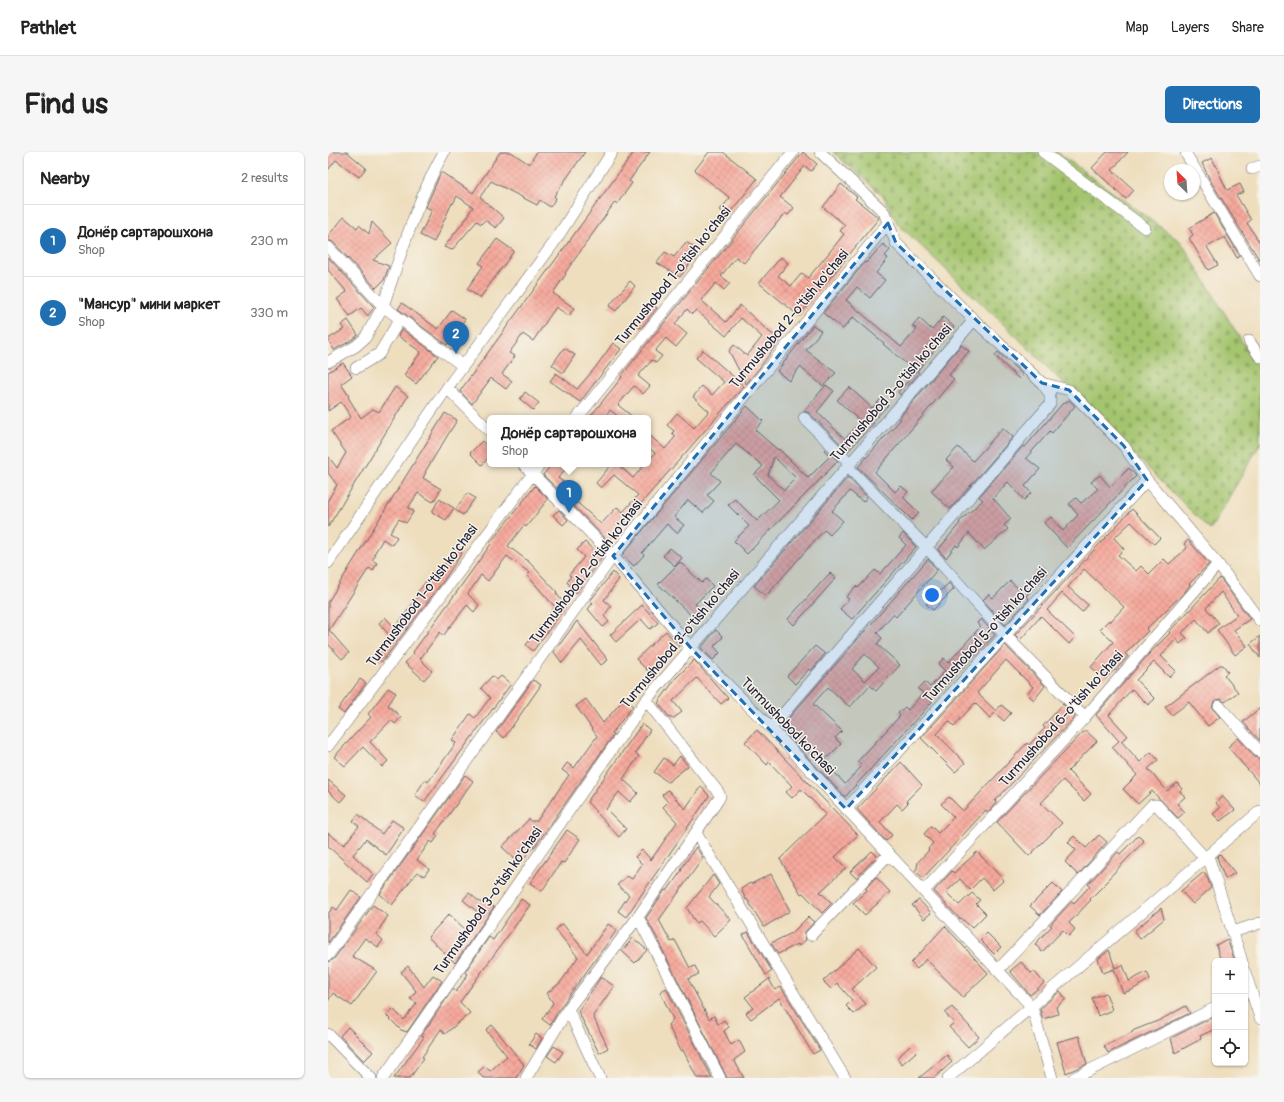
<!DOCTYPE html>
<html lang="en">
<head>
<meta charset="utf-8">
<style>
  body { margin:0; font-family:Pangolin,sans-serif; background:#f6f6f6; color:#222 }
  .controls { position:absolute; right:12px; bottom:12px; display:grid; overflow:hidden; border-radius:6px; box-shadow:0 1px 3px #0004 }
  .controls button { width:36px; height:36px; display:grid; place-items:center; padding:0; border:0; border-bottom:1px solid #e0e0e0; background:#fff; color:#222; font:20px sans-serif }
  .compass { position:absolute; left:836px; top:12px; width:36px; height:36px; border-radius:50%; background:#fff; box-shadow:0 1px 3px #0004; rotate:335deg }
  .you { position:absolute; left:604px; top:443px; width:14px; height:14px; margin:-10px; border:3px solid #fff; border-radius:50%; background:#1a73e8; box-shadow:0 0 0 6px #1a73e833 }
  .badge { display:grid; place-items:center; width:26px; height:26px; border-radius:50%; background:#1f6fb2; color:#fff; font-size:13px; font-weight:700 }
  .pin { position:absolute; translate:-50% -33px; filter:drop-shadow(0 1px 2px #0008) }
  .pin::after { content:''; position:absolute; top:21px; width:14px; height:12px; background:inherit; clip-path:polygon(0 0,100% 0,50% 100%) }
  .popup { position:absolute; left:159px; top:263px; width:164px; height:52px; box-sizing:border-box; display:grid; place-content:center; border-radius:6px; background:#fff; filter:drop-shadow(0 1px 3px #0005); font-size:13px; white-space:nowrap; color:#767676 }
  .popup b { font-size:15px; color:#222 }
  .popup::after { content:''; position:absolute; left:50%; top:100%; margin-left:-8px; border:8px solid transparent; border-top-color:#fff }
  .list { margin:0; padding:0; list-style:none }
  h2 { display:flex; justify-content:space-between; align-items:center; height:52px; margin:0; padding:0 16px; font-size:17px }
  h2 small { font-size:13px; font-weight:400; color:#767676 }
  .list li { display:grid; grid-template-columns:26px 1fr auto; gap:12px; align-items:center; box-sizing:border-box; height:72px; padding:0 16px; border-top:1px solid #e0e0e0 }
  .list b { display:block; font-size:15px; white-space:nowrap }
  .list p { margin:0; font-size:13px; white-space:nowrap; color:#767676 }
  .list em { font-size:13px; font-style:normal; color:#767676 }
  .icon { flex:none; width:22px; height:22px; fill:none; stroke:currentColor; stroke-width:2; stroke-linecap:round; stroke-linejoin:round }
  .map { position:relative; flex:none; width:932px; height:926px; overflow:hidden; border-radius:6px }
  header { display:flex; align-items:center; gap:24px; box-sizing:border-box; height:56px; padding:0 20px; background:#fff; border-bottom:1px solid #e0e0e0 }
  header strong { font-size:19px }
  nav { display:flex; gap:22px; margin-inline-start:auto; font-size:14px }
  .intro { display:flex; align-items:center; justify-content:space-between; box-sizing:border-box; height:96px; padding:0 24px }
  h1 { margin:0; font-size:28px }
  .button { padding:10px 18px; border-radius:6px; background:#1f6fb2; color:#fff; font-size:14px; font-weight:700 }
  main { display:flex; gap:24px; padding:0 24px }
  aside { flex:1; background:#fff; border-radius:6px; box-shadow:0 1px 3px #0004 }
  .map>svg:first-child { display:block }
  .cemetery { fill:url(#cemetery-stones); stroke:#637454 }
  .building { fill:url(#building-cross-hatch); fill-rule:evenodd }
  .lines { fill:none; stroke-linecap:round; stroke-linejoin:round }
  .minor-casing { stroke:#696469; stroke-width:12 }
  .minor { stroke:#fff; stroke-width:11 }
  .marked { fill:#1f6fb2; fill-opacity:0.2; stroke:#1f6fb2; stroke-width:3; stroke-dasharray:8 5; stroke-linejoin:round }
  .labels { text-anchor:middle; dominant-baseline:central; stroke-width:3; stroke-linejoin:round; paint-order:stroke }
  .street-label { font-size:14px; fill:#22223b; stroke:#f7f3e8 }
</style>
</head>
<body>
<header>
<strong>Pathlet</strong>
<nav><a>Map</a><a>Layers</a><a>Share</a></nav>
</header>
<div class="intro"><h1>Find us</h1><a class="button">Directions</a></div>
<main>
<aside>
<h2>Nearby<small>2 results</small></h2>
<ul class="list">
<li><span class="badge">1</span><div><b>Донёр сартарошхона</b><p>Shop</p></div><em>230 m</em></li>
<li><span class="badge">2</span><div><b>&quot;Мансур&quot; мини маркет</b><p>Shop</p></div><em>330 m</em></li>
</ul>
</aside>
<div class="map">
<svg width="932" height="926" viewBox="0 0 932 926">
  <defs>
    <pattern id="cemetery-stones" width="16" height="16" patternUnits="userSpaceOnUse"><rect width="16" height="16" fill="#a4c56e"/><path d="M2 7V4a2 2 0 0 1 4 0v3zM10 15v-3a2 2 0 0 1 4 0v3z" fill="#8da960"/></pattern>
    <pattern id="building-cross-hatch" width="8" height="8" patternUnits="userSpaceOnUse"><rect width="8" height="8" fill="#f6a99c"/><path d="M0 0l8 8M0 8l8-8" fill="none" stroke="#d39187"/></pattern>
  </defs>
  <rect width="100%" height="100%" fill="#f7f3e8"/>
  <filter id="ink" filterUnits="userSpaceOnUse"><feTurbulence type="fractalNoise" baseFrequency=".025" numOctaves="2"/><feDisplacementMap in="SourceGraphic" scale="8" xChannelSelector="R" yChannelSelector="G"/><feConvolveMatrix kernelMatrix="1 2 1 2 8 2 1 2 1" color-interpolation-filters="sRGB"/></filter>
  <filter id="wash" filterUnits="userSpaceOnUse"><feTurbulence type="fractalNoise" baseFrequency=".012" numOctaves="4" result="noise"/><feDisplacementMap in="SourceGraphic" scale="16" xChannelSelector="R" yChannelSelector="G"/><feGaussianBlur stdDeviation="0.9" result="paint"/><feColorMatrix in="noise" values="0 0 0 0 0 0 0 0 0 0 0 0 0 0 0 0 0 1.4 0 .05"/><feComposite in="paint" operator="in"/></filter>
  <g filter="url(#wash)">
    <rect width="100%" height="100%" fill="#eedebe"/>
    <path class="cemetery" d="M505,0H729L853,90L932,219V292L882,378L690,186L570,72L556,45Z"/>
    <g id="blocks">
      <path class="building" d="M0,0H19L38,16L31,25L8,8L0,18Z
        M172,0H183L201,12L209,0H257L226,44L228,46L222,55L212,48L209,53L163,29L152,45L176,66L168,76L157,68L153,72L149,69L124,98L116,95L141,63L140,62L145,55L129,44L125,52L124,51L106,90L92,83L104,58L98,55L113,20L145,41Z
        M306,0H322L301,29L304,31L289,52L287,50L237,121L238,122L225,141L246,156L241,164L228,155L205,189L195,182L181,201L187,204L174,222L184,229L178,237L163,226L144,252L132,239Z
        M381,0H395L429,27L399,64L392,58L402,46L367,18Z
        M475,0L489,12L483,19L477,14L452,45L466,56L460,63L457,61L416,111L408,105L393,124L402,131L396,138L388,131L373,148L398,170L412,153L439,178L452,188L432,215L418,232L401,199L406,193L419,204L434,185L413,166L398,184L368,158L364,162L359,157L347,172L359,182L348,195L338,186L327,199L334,204L328,211L324,208L310,224L322,234L315,242L306,234L290,253L306,266H292L282,258L276,266H261L294,225L293,224Z
        M779,0H800L784,18L806,38L798,47L764,16Z
        M884,6L899,38L912,32L916,40L908,43L923,68L919,71L932,91V109L882,28L874,11Z
        M513,32L529,45L527,47L551,66L471,164L431,131L453,105L460,111L450,124L463,134L474,121L480,126L500,102L516,82L512,79L517,73L495,55Z
        M886,61L912,104L909,106L897,85L879,95L890,113L880,118L861,86L865,83L861,76Z
        M16,65L29,76L31,73L41,82L44,70L64,91L45,108L61,114L56,128L48,136L5,90L0,88V84Z
        M169,87L186,99L152,146L139,137L155,114L151,111Z
        M358,90L371,99L352,125L329,111L337,100L346,105Z
        M555,92L562,98L557,104L560,106L548,121L557,128L542,146L529,135L518,148L573,195L589,177L584,174L591,166L604,178L615,165L626,175L589,219L591,221L572,243L570,240L588,220L555,192L556,191L525,165L515,177L495,161L537,110L538,111Z
        M0,105L46,155L40,164L33,156L22,164L9,147L19,140L0,118Z
        M302,129L307,134L288,159L281,154Z
        M322,150L329,156L313,176L305,171Z
        M74,151L110,177L124,158L137,167L119,193L70,157Z
        M20,168L30,183L24,188L6,198L0,187L16,177L13,173Z
        M485,173L493,179L478,198L508,221L495,234L472,215L461,229L449,219Z
        M74,177L110,204L88,232L76,223L93,200L70,184Z
        M285,191L293,197L252,250L222,229L228,221L249,237L267,216Z
        M633,193L641,199L621,223L626,227L547,320L567,340L573,334L580,340L575,345L591,361L584,368L530,315L573,267L571,266L583,252Z
        M236,196L247,203L235,221L224,213Z
        M375,198L416,234L280,389L239,347L242,344L273,372L289,355L295,360L310,343L286,323L273,336L268,331L284,312H289L305,326L317,312H320V309L327,301L320,295V282L337,297L348,284L344,281L346,279L339,273L349,261L366,276L381,259L365,245L374,234L384,243L396,230L368,206Z
        M670,200L695,223L691,227L667,204Z
        M15,211L24,224L13,232L21,244L20,245L33,266L45,257L51,260L67,235L80,244L0,375V348L9,333L0,321V304L9,316L18,301L3,279L23,265L13,250L0,259V220Z
        M498,233L506,239L489,260L517,287L533,270L509,248L521,235L544,256L553,247L560,253L544,270L546,271L520,299L481,261L476,259Z
        M197,240L211,251L205,258L192,247Z
        M741,248L747,254L724,281L722,279L698,306L712,317L697,334L703,341L696,348L680,330L665,346L683,367L676,373L680,377L656,398L641,381L630,395L628,393L618,406L610,398L632,371L631,370L655,348L651,345L695,294L697,295L735,251L736,252Z
        M419,254L435,269L427,278L450,298L451,297L480,326L502,304L496,298L497,297L510,309L419,402L406,389L421,374L400,353L407,347L429,369L451,348L426,323L435,314L408,292L383,321L392,329L379,343L386,349L375,361L360,348L346,365L356,373L349,381L339,372L314,401L316,403L306,414L294,403ZM446,305L468,326L456,338L440,323Z
        M117,261L129,268L97,320H98L95,326L113,337L105,350L90,341L80,356L86,359L78,371L71,367L62,381L69,385L64,393L55,387L46,402L48,403L44,408L49,411L45,419L41,416L1,478L21,501L14,507L0,492V450Z
        M675,276L685,285L622,357L603,339L626,315L618,308L630,295L645,309Z
        M154,289L162,297V304L154,313L142,301Z
        M224,312H242L230,326L247,339L239,346L215,323Z
        M801,316L808,324L739,396L716,371L723,365L735,379L750,363L741,352L748,346L753,351L770,337L763,330L772,323L782,335Z
        M520,325L539,345L535,350L522,339L504,359L515,369L502,383L496,378L438,444L426,434Z
        M207,334L220,347L198,375L196,373L180,394L201,410L229,440L228,441L238,454L205,499L198,493L227,455L199,423L202,421L179,404L160,429L153,423L140,442L151,453L146,460L139,453L115,484L112,480L92,507L104,519L96,528L77,511L86,501L85,500L128,441L163,392L162,391Z
        M139,341L147,346L135,363L127,358Z
        M111,347L126,356L118,368L104,360Z
        M804,357L832,386L826,392L803,370L786,386L796,397L790,403L808,419L813,414L821,422L836,407L841,412L859,396L856,392L860,388L881,412L861,432L862,433L856,441L818,477L820,479L797,502L800,504L787,519L786,518L777,527L763,515L785,490L772,477L781,468L782,470L796,455L756,417L740,435L760,453L754,460L734,441L719,458L747,485L741,492L713,464L692,488L687,483Z
        M231,358L240,368L235,373L225,363Z
        M575,381L588,395L524,467L512,457L521,447L518,445L528,434L530,436L547,418L552,422L578,393L571,386Z
        M257,390L274,406L253,432L254,433L248,441L239,430L243,424L241,423L256,405L249,398Z
        M128,396L134,401L116,428L54,510L46,504L61,483L51,471L57,465L67,476L90,444L88,442L105,421L108,424Z
        M342,396L354,406L347,414L335,404Z
        M600,407L609,418L568,465L565,462L549,481L554,486L549,492L572,513L548,539L542,533L522,555L500,535L485,552L514,579L507,586L513,592L496,609L517,632L534,614L529,610L572,564L570,561L577,555L580,558L595,541L590,537L597,530L602,535L617,519L610,512L616,506L620,511L652,475L649,471L653,467L667,483L603,548L604,550L517,645L452,576ZM537,502L551,515L537,529L524,517Z
        M352,410L374,431L378,427L385,434L367,452L374,459L367,467L330,432Z
        M712,415L719,421L698,444L701,447L677,473L655,448L661,442L665,446L682,429L692,438Z
        M285,420L291,427L276,448L283,454L276,464L281,470L275,475L260,457L265,451L262,449Z
        M502,421L508,426L466,473L460,467Z
        M892,426L922,467L906,478L919,494L907,503L889,478L909,463L893,440L878,456L891,471L880,481L868,467L854,481L859,486L852,492L848,487L833,504L848,519L841,525L826,510L808,528L827,547L820,553L804,537L781,563L800,584L793,589L812,610L823,600L830,608L820,617L839,639L849,631L854,637L852,639L857,645L849,652L857,660L850,666L824,639L810,652L795,637L809,623L784,595L791,589L768,563L821,502L842,481L841,480Z
        M621,431L626,437L605,458L598,452Z
        M314,453L330,471L322,477L313,467L288,490L282,483Z
        M249,469L280,508L273,513L253,488L234,511L226,500Z
        M388,478L395,485L386,494L392,501L385,508L373,496Z
        M338,479L351,494L322,521L308,507Z
        M932,484V506L922,492Z
        M677,493L717,534L706,548L699,542L705,535L678,508L649,541L668,559L673,553L683,561L676,569L667,561L662,566L647,551L626,574L621,569L609,582L637,611L627,620L593,586Z
        M487,494L497,502L483,519L481,517L467,532L459,524Z
        M366,508L400,546L393,552L369,526L345,549L354,560L346,566H342L330,551L348,526Z
        M892,513H895L900,520L896,523L910,540L897,550L893,547L886,549L884,556L892,565L880,574L861,550L844,563L837,555Z
        M164,524L169,528L173,524L183,532L96,650L87,643L97,628L100,630L128,591L124,588L142,562L147,566L162,546L153,536Z
        M32,527L38,531L16,562L10,557Z
        M205,528L213,533L176,586L168,580Z
        M60,536L68,541L60,553L73,565L67,572L63,568L42,590L60,609L54,615L35,595L17,614L6,605L43,565L40,562Z
        M258,547L275,571L296,547L305,554L284,581L286,582L208,693L191,711L174,695L201,667L205,670L206,668L208,670L241,623L234,618L239,611L246,616L269,584L248,554Z
        M735,552L747,565L667,649L668,651L660,660L658,658L595,726L587,719L589,716L590,710L601,698L600,697L605,691L596,682L603,674L610,681L626,665L613,652L621,645L635,659L699,591L701,593L717,576L715,574Z
        M932,556V589L915,570Z
        M314,572L322,578L307,601L311,604L295,627L310,641L302,650L291,640L278,657L298,677L291,685L259,650Z
        M429,578L530,683L507,705L518,716L492,740L504,751L494,761L475,741L473,742L452,707L498,662L473,637L464,646L458,640L464,634L441,610L439,613L417,590Z
        M757,578L769,589L740,619L763,642L756,649L735,628L713,651L734,671L701,704L669,670Z
        M910,586L927,605L932,607V632L900,595Z
        M352,604L360,614L340,630L326,620L336,606L345,613Z
        M573,610L594,633L578,649L580,651L574,657L569,652L552,670L564,683L558,689L529,657Z
        M137,623L145,629L107,682L110,684L105,691L102,689L89,708L101,717L96,724L89,720L64,753L52,742Z
        M0,628L18,643L12,650L0,639Z
        M373,634L381,644L298,765L290,759L301,743L289,733L299,724L304,727L314,712L307,705L314,698L323,708L349,670L335,655L340,650L334,643L340,638L357,657Z
        M894,644L907,658L892,669L885,662L892,656L888,651Z
        M30,662L54,682L64,668L76,676L58,703L38,687L25,703L45,722L39,730L0,694V681L16,693L31,674L25,669Z
        M239,678L252,687L236,711L233,710L214,739L202,731Z
        M771,683L779,690L750,723L737,710L748,698L740,690L746,684L758,696Z
        M810,684L816,689L780,727L781,728L762,747L763,748L741,771L747,777L741,784L735,778L714,800L707,792L724,774L722,773L744,749L746,751L762,734L760,732L790,700L792,702Z
        M368,695L375,706L331,768L343,790L347,788L362,816L367,814L371,822L360,827L381,867L386,864L390,872L396,868L401,875L396,879L403,893L411,888L417,900L406,908L416,926H399L333,795H334L318,766L337,738L339,739L354,718L353,717Z
        M544,699L549,704L528,726L522,720Z
        M649,700L676,728L665,738L654,726L642,738L632,727L618,740L631,753L644,741L652,748L648,752L658,762L644,776L633,766L632,767L606,739L624,719L626,721Z
        M892,702L907,721L897,727L889,705Z
        M876,720L879,724L883,736L865,752L853,739Z
        M443,722L462,759L436,775L419,747L418,748L413,737L422,731L423,732Z
        M385,723L391,732L381,745L403,768L386,784L372,769L368,771L359,756Z
        M548,725L562,740L537,763L525,751L539,738L538,736Z
        M725,731L734,740L712,763L702,754Z
        M23,738L33,745L0,791V762L5,755L9,758Z
        M141,741L153,751L156,747L166,755L127,811L100,785L121,762L140,780L152,762L135,748Z
        M193,747L202,753L132,850L142,861L117,882L113,877L94,905L96,906L82,926H66L96,885L93,884L125,837L128,840L140,822L137,820L161,785L165,788Z
        M591,748L603,761L596,767L584,753Z
        M45,753L60,764L48,782L55,788L50,795L37,786L24,804L49,819L24,854L5,841L0,849V810L6,807Z
        M833,756L836,767L812,787L806,779Z
        M480,765L486,770L476,781L478,788L471,794L470,792L450,802L443,791L464,781Z
        M234,771L259,802L280,772L289,778L234,853L222,873L214,867L225,851L219,841L232,831L250,805L228,778Z
        M617,774L660,821L635,845L598,807L589,817L583,811Z
        M420,780L444,819L438,823L415,783Z
        M659,781L673,795L666,802L652,788Z
        M305,786L319,798L307,811L294,799Z
        M899,787L907,809H893L888,793Z
        M531,796L548,815L524,837L538,852L526,862L518,854L524,848L509,831L503,837L495,829Z
        M781,798L787,816L795,813L801,829L819,820L822,827L804,838L795,841L786,817L775,821L770,807Z
        M693,810L703,821L706,819L716,831L702,843L682,819Z
        M80,814L96,835L105,823L114,829L79,880L73,878L58,863L65,857L76,868L89,851L82,847L88,839L73,820Z
        M273,825L286,834L265,864L280,896L271,901L250,859Z
        M441,827L447,838L453,835L492,898L485,902L451,846L423,867L418,861L425,855L417,845Z
        M338,836L384,926H369L355,898L353,899L340,873L345,867L332,840Z
        M732,839L738,847L728,855L730,862L715,867L712,857Z
        M778,841L784,858L770,864L764,846Z
        M858,854L862,861L780,901L776,894L805,880L804,879L832,868Z
        M624,855L651,885L640,895L621,875L626,871L617,861Z
        M887,864V877L872,884L873,887L847,901L843,886Z
        M164,873L196,913L188,926H155L150,920L157,914L162,919L179,904L158,878Z
        M20,875L45,900L36,909L12,884Z
        M208,882L214,886L208,897L201,892Z
        M751,884L759,912L738,921L729,890Z
        M226,894L235,900L228,910L219,904Z
        M582,894L588,900L574,912L569,906Z
        M619,903L624,910L606,926H591Z"/>
    </g>
  </g>
  <g filter="url(#ink)">
    <use href="#blocks" fill-opacity="0" stroke="#696469" stroke-width="1"/>
    <g class="lines">
      <g class="minor-casing">
        <path id="minor" d="M492,0L556,60L568,91L646,168L714,231L741,238L796,294L819,328L890,412L932,469
          M715,0L817,76
          M858,2L932,124
          M924,17L932,14
          M0,95L55,154C73,102 89,48 116,0
          M921,189L932,205
          M0,210L28,194L37,186L55,154L135,214
          M28,216L51,202L72,167
          M119,236L162,279
          M249,266L465,0
          M476,266L522,311
          M195,312L285,404L362,495L443,576L704,855L724,926
          M519,314L599,396L677,483L757,565
          M0,411L119,236L225,92L284,0
          M891,554L932,600
          M443,576L722,252V242L714,231
          M0,594L212,312
          M518,657L819,328
          M368,681L517,926
          M880,704L914,809
          M596,739L757,565L890,412
          M310,765L392,926
          M905,780L932,771
          M483,783L561,702
          M0,803L285,404L560,71
          M670,818L824,653H829L877,706
          M917,820L932,866
          M240,857L272,926
          M0,882L43,926
          M55,926L318,548L646,168
          M198,926L240,857L310,765L390,648L392,644L390,640L318,548
          M620,926L932,659
          M746,926L887,856"/>
      </g>
      <use href="#minor" class="minor"/>
    </g>
  </g>
  <path class="marked" d="M560,71L568,91L714,231L741,238L796,294L819,328L518,657L362,495L285,404Z"/>
  <g class="labels">
    <g class="street-label">
      <text transform="translate(345 124) rotate(-51)">Turmushobod 1-o'tish ko'chasi</text>
      <text transform="translate(461 167) rotate(-50)">Turmushobod 2-o'tish ko'chasi</text>
      <text transform="translate(563 241) rotate(-49)">Turmushobod 3-o'tish ko'chasi</text>
      <text transform="translate(258 420) rotate(-53)">Turmushobod 2-o'tish ko'chasi</text>
      <text transform="translate(94 444) rotate(-53)">Turmushobod 1-o'tish ko'chasi</text>
      <text transform="translate(657 483) rotate(-48)">Turmushobod 5-o'tish ko'chasi</text>
      <text transform="translate(352 487) rotate(-50)">Turmushobod 3-o'tish ko'chasi</text>
      <text transform="translate(733 567) rotate(-48)">Turmushobod 6-o'tish ko'chasi</text>
      <text transform="translate(460 574) rotate(46)">Turmushobod ko'chasi</text>
      <text transform="translate(160 749) rotate(-55)">Turmushobod 3-o'tish ko'chasi</text>
    </g>
  </g>
</svg>
<div class="controls">
<button>+</button>
<button>−</button>
<button><svg class="icon" aria-label="locate" viewBox="0 0 24 24"><circle cx="12" cy="12" r="6"/><path d="M12 2v4M12 18v4M2 12h4M18 12h4"/></svg></button>
</div>
<svg class="compass" viewBox="-18 -18 36 36"><path d="M0-13l5 13h-10z" fill="#e53935"/><path d="M0 13l5-13h-10z" fill="#767676"/></svg>
<div class="you"></div>
<div class="pin badge" style="left:241px;top:361px">1</div>
<div class="popup"><b>Донёр сартарошхона</b>Shop</div>
<div class="pin badge" style="left:128px;top:202px">2</div>
</div>
</main>
</body>
</html>
